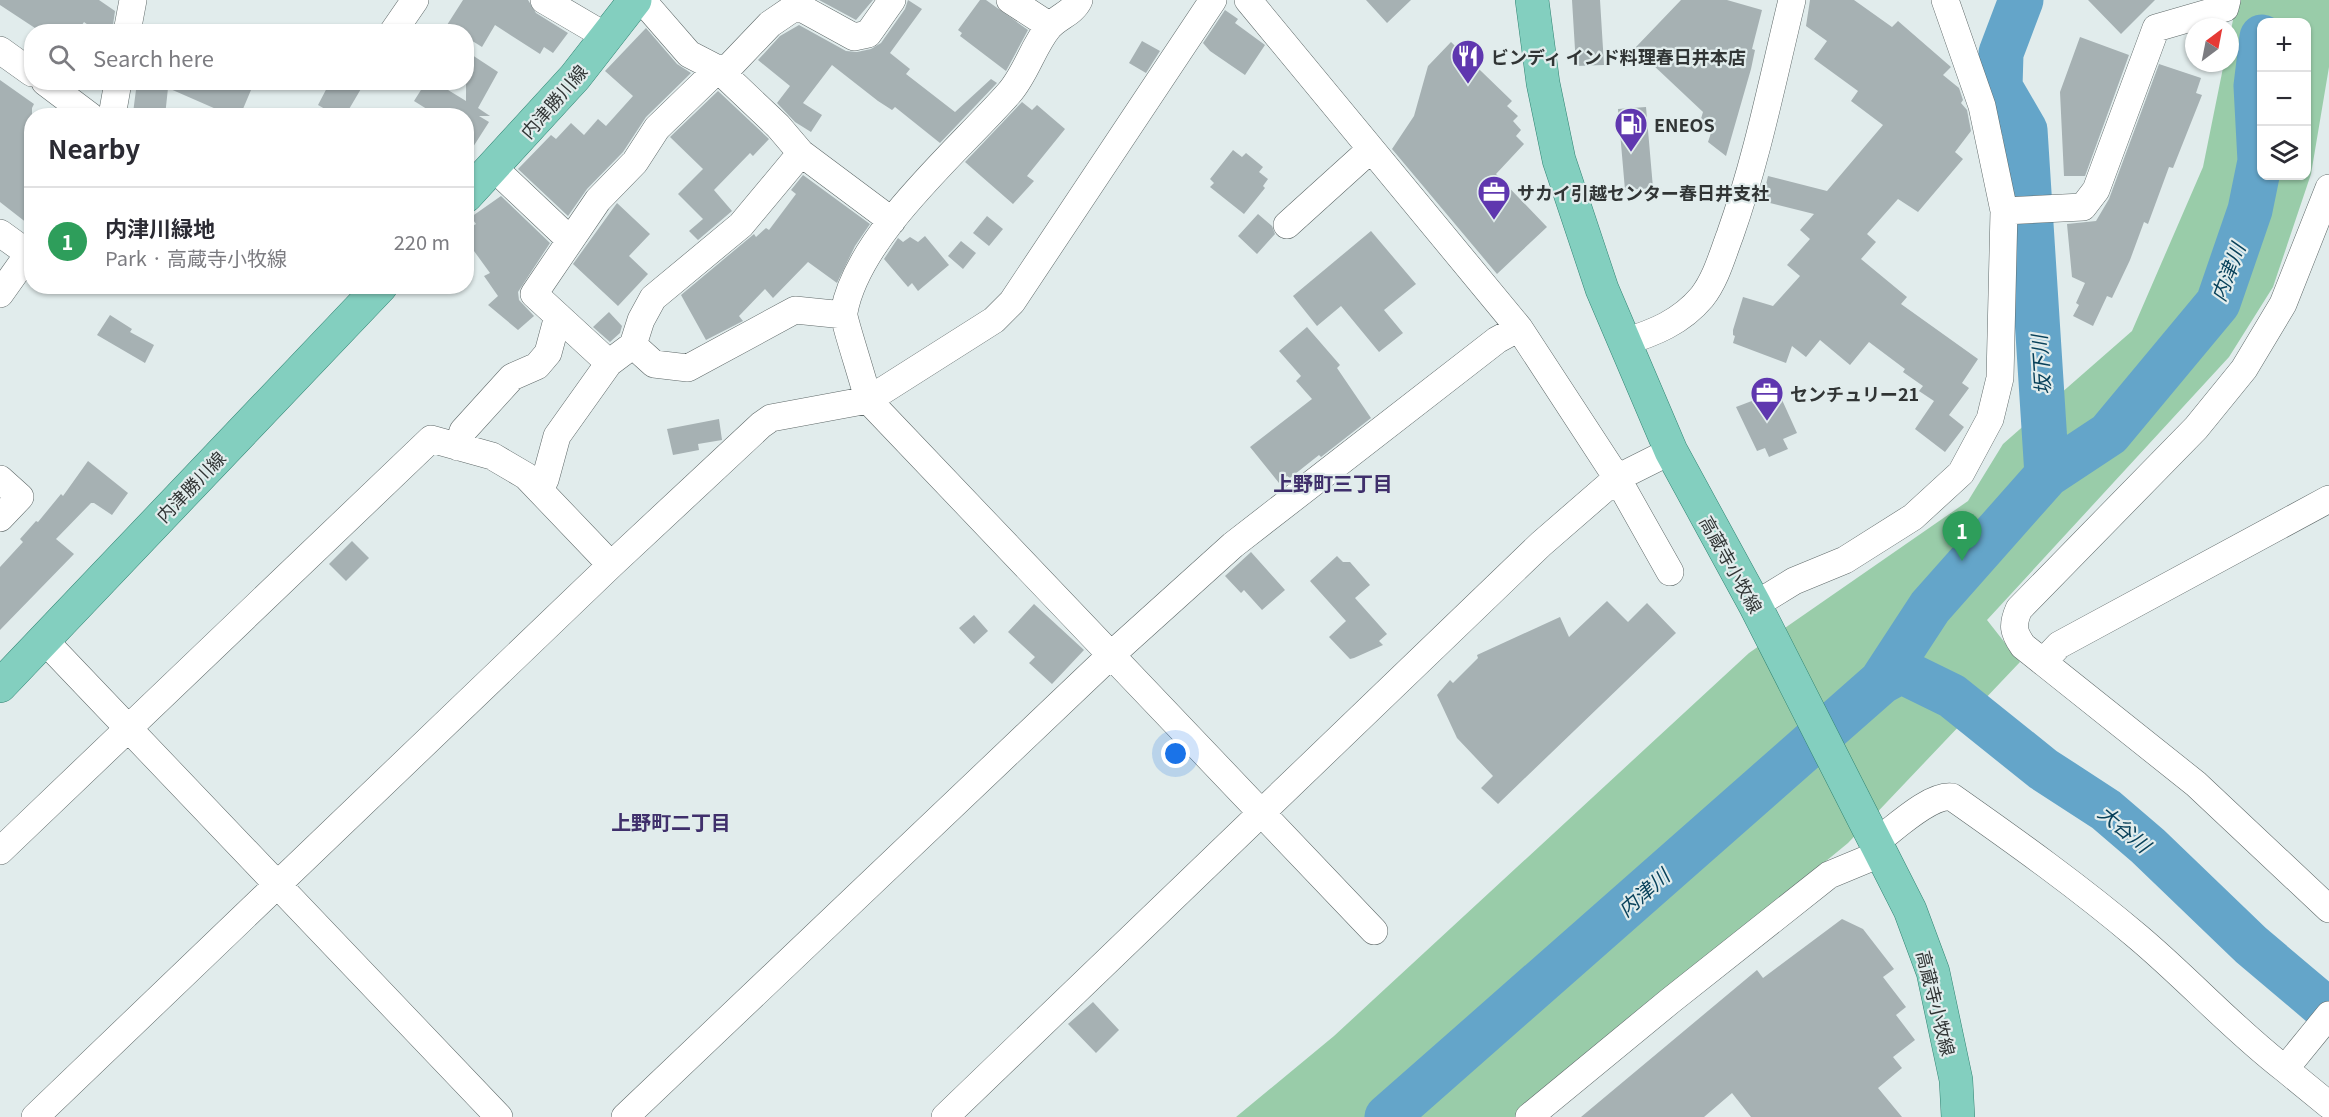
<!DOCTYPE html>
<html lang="en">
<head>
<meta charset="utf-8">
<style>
  body { margin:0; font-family:Georgia,"Noto Sans JP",serif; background:#f2f2f3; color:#2b2b33 }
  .controls { position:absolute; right:18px; top:18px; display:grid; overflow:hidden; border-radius:12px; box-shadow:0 2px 4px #0004 }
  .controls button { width:54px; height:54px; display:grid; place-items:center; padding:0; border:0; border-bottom:2px solid #e1e1e2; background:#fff; color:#2b2b33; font:30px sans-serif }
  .compass { position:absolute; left:2185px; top:18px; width:54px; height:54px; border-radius:50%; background:#fff; box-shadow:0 2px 4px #0004; rotate:32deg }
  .you { position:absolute; left:1176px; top:754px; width:21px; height:21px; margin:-15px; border:4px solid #fff; border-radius:50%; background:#1a73e8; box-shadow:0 0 0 9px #1a73e833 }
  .badge { display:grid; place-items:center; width:39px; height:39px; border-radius:50%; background:#ea580c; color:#fff; font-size:20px; font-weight:700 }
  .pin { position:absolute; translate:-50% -50px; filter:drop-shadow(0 2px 3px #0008) }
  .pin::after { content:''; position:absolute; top:32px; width:21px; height:18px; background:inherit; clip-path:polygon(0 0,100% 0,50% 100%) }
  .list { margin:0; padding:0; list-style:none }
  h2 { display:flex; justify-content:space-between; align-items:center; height:78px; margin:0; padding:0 24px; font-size:26px }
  h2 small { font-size:20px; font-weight:400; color:#7c7c81 }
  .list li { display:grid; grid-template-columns:39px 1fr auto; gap:18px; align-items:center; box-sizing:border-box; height:108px; padding:0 24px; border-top:2px solid #e1e1e2 }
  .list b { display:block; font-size:22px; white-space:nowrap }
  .list p { margin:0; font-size:20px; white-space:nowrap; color:#7c7c81 }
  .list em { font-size:20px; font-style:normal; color:#7c7c81 }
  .icon { flex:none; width:33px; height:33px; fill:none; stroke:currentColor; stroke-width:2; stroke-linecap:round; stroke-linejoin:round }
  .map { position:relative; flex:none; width:2329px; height:1117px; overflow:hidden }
  .search { position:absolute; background:#fff; box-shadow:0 2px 4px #0004; left:24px; top:24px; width:450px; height:66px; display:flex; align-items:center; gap:15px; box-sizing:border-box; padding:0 21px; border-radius:24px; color:#7c7c81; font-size:22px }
  .panel { position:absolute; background:#fff; box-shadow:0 2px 4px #0004; left:24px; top:108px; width:450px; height:186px; border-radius:24px }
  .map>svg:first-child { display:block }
  .green { fill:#99cca9; fill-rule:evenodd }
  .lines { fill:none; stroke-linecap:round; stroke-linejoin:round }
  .stream { stroke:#64a5c9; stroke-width:8 }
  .river { stroke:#64a5c9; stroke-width:45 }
  .building { fill:#a6b1b3 }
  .minor-casing { stroke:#5f6969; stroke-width:28 }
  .major-casing { stroke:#318473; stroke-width:34 }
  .minor { stroke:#fff; stroke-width:27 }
  .major { stroke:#83cfbf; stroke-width:33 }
  .labels { text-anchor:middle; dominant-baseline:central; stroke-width:4.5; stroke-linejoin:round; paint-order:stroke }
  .poi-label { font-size:18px; font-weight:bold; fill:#313535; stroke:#e1ecec; text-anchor:start }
  .street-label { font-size:18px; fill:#313535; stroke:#e1ecec }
  .water-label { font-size:20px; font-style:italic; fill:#08415a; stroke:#e1ecec }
  .neighbourhood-label { font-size:20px; font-weight:bold; fill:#3f2f6b; stroke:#e1ecec }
</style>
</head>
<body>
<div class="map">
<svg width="2329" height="1117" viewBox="0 0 2329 1117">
  <rect width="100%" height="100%" fill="#e1ecec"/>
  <path class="green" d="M2237,0H2329V67L2311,174L2273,287L2229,357L1987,620L2020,662L1848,843L1515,1117H1236L1334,1036L1749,653L1968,501L2003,444L2132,331L2203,167L2224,63H2230V35ZM2262,22H2306V176H2262Z"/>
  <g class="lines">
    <path class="stream" d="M1990,43L2001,53"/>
    <path class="river" d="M2047,475L2109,434L2218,303L2250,210L2260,161L2256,86L2262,37
      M1881,682L1930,607L2047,475L2025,130L2000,87L2001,53L2021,0
      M1387,1117L1881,682L1901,671L1952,696L2043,769L2106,810L2148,846L2251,945L2329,1011"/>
  </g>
  <path class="building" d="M0,0H99L115,11L112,32H98L84,22L77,32H41L0,5Z
    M463,0H528L536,13L568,33L553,53L544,47L540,54L495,25L482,47L466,37V32H458L447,25Z
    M819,0H873L856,20Z
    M908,0L922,9L890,53L910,69L906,74L955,112L991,79L997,83L940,143L895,107L892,110L878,101L832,65L803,103L822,115L811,132L795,122L777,103L790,86L758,60L780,36L799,25L846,51L857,52L871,49L881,43L905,9Z
    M980,0H986L1028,30L1006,71L960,36L962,33L958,30Z
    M1366,0H1411L1387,23Z
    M1572,0H1600L1604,65L1576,66Z
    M1681,0H1727L1762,10L1752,49L1755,50L1751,69L1726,156L1708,142L1711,133L1698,129L1703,112L1635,48Z
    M1810,0H1854L1892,27L1898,21L1951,67L1943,75L1959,88L1963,100L1961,103L1967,110L1971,131L1955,152L1963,159L1918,212L1898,199L1867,234L1876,242L1861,259L1907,297L1901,304L1978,359L1962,383L1969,388L1949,415L1964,427L1945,452L1915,429L1934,401L1919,391L1923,386L1903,372L1905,369L1869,342L1850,365L1820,340L1806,357L1792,346L1786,363L1733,343L1735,336L1733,335V330L1743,297L1773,306L1800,276L1787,265L1810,239L1800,230L1814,214L1762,201L1768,176L1827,191L1883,125L1851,101L1858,91L1814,59L1827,41L1806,26Z
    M2088,0H2155L2121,34Z
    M1225,10L1238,19L1235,23L1265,45L1245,75L1210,51L1203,43Z
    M646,28L677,64L691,73L646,117L623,152L587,189L568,216L518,169L551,135L556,139L571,123L584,135L598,119L606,126L633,96L605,71Z
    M2080,37L2129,55L2085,176H2064L2060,92Z
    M1142,41L1160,51L1146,73L1129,63Z
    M1451,42L1512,101L1507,106L1518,116L1513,121L1521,130L1516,136L1524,144L1496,174L1547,227L1497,274L1392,149L1414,116L1428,66Z
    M466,51L498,72L478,108L490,116H479L489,122L466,158V116H438L414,101L426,82H435L466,101Z
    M2159,64L2201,78L2196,93L2202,95L2173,168L2169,167L2148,224L2144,222L2130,260L2112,298L2107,296L2093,326L2073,316L2079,305L2076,303L2085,283L2072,277L2067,224L2096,221L2109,199Z
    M0,80L34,104L32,108V227L0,202Z
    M137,82H234L251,90L240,116H232L168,88L165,116H156L133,113Z
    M330,82H365L345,116H337L318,105Z
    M718,91L769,139L753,156L750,153L714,190L732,211L698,240L689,231L703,219L678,194L703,169L670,137Z
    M1022,102L1032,110L1037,105L1065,129L1027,176L1034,181L1013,204L965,162Z
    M1646,107L1653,188L1625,190L1618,109Z
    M1233,150L1242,157L1246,153L1263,167L1259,172L1268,179L1263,186L1265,188L1244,214L1210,187L1214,183L1210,179Z
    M803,175L870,224L855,246L837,283L808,262L773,298L765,289L739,316L743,321L706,340L681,295L754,234L756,237L766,228L769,230L796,194L791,190Z
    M501,196L550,243L518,292L519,300L534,316L518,330L488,305L498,296L484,276L490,273L466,240V230L476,224L471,217Z
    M617,203L650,234L629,256L648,274L618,306L573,264Z
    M1258,214L1272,226L1275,234L1257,254L1238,236Z
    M987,216L1003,229L989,246L973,233Z
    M1371,231L1416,284L1384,310L1403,333L1379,352L1341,306L1317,326L1293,296Z
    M925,236L949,265L918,291L912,283L908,287L884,259L898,238L903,242L910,237L918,242Z
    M961,241L976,253L963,269L948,256Z
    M609,312L622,326L620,333L610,342L593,327Z
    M110,315L132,329L130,332L154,345L145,363L97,335Z
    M1307,327L1340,365L1337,368L1371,418L1321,457L1319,455L1290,478L1287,476L1279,483L1250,447L1312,399L1296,381L1301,376L1279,351Z
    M1778,391L1797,433L1783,439L1788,449L1769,457L1765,448L1757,451L1736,407Z
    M719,419L722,440L698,444L699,450L673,455L667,429Z
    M88,461L128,493L112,515L94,503H91L56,539L74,554L0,630V567L23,542L20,539L36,521L38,522L61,494L63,496Z
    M352,541L369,558L346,581L329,564Z
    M1251,552L1285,590L1262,610L1244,590L1241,593L1225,576Z
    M1337,556L1343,562H1350L1370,585L1355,598L1387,634L1379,641L1383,645L1354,658L1350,659L1329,637L1346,621L1310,581Z
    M1607,601L1628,622L1647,603L1676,633L1498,804L1481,788L1493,776L1457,738L1437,695L1450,680L1453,683L1478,658L1477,655L1560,617L1569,637Z
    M1034,604L1084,650L1052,684L1029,663L1035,657L1008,632Z
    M974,615L988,631L974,644L959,628Z
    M1842,919L1863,929L1894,969L1883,977L1906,1007L1896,1015L1915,1040L1893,1057L1902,1068L1878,1088L1902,1117H1751L1732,1093L1704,1117H1581L1757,970L1763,978Z
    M1093,1002L1119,1030L1096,1053L1068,1024Z"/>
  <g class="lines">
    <g class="minor-casing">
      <path id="minor" d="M544,0L607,37
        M642,0L689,54L718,69L729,67L770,24L792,9H803L854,37L868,34L892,0
        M1010,0L1050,26
        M1079,0C1073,13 1059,16 1049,27C1033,46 1026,74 1009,93C958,151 858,235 844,312C843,320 865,384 868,400L1374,931
        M1248,0L1519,328L1617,478L1670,572
        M127,32L133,0
        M393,32L415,0
        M0,50L32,73
        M45,82L90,116
        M112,116L118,82
        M494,168L569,239
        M2329,188L2283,304L2244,369L2196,428L2019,609C2012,625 2013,632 2023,646L2196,784L2329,909
        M2004,211L2083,207L2096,190L2156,28L2225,8L2227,0
        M1287,225L1371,149
        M0,233L29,254
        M0,294L32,249
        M1624,342C1654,333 1681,322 1702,297C1716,279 1722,256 1730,235C1757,159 1773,78 1792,0
        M633,345L654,364L688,368L795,310L844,315
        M609,363L534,294L598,200L635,162L657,128L718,69L778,126L801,153L892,221
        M458,447L463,431L512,377L537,366L548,353L558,316
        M0,479L20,497L0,518
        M537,486L545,480L557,436L609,363L633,345L641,320L653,298L741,225L801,153
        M1755,605L1794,581L1845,560L1913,517L1961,473L1990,419L2000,378L2004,211L1982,106L1945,0
        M44,640L499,1117
        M2043,662L2059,645L2329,499
        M1876,842C1894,829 1930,794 1952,797C2016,842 2079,887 2138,937C2189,980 2233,1029 2285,1069L2329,1015
        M0,851L431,439L492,456L526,476L611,565
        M2285,1069L2329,1105
        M35,1117L611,565L761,425L771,418L868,400L994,320L1012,302L1213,0
        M625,1117L1111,655L1233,545L1497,340L1519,328
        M945,1117L1541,544L1617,478L1671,451
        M1529,1117L1670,1001L1829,875L1882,853"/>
    </g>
    <g class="major-casing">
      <path id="major" d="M1532,0L1543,83L1559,160L1602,289L1671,451L1755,605L1910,910L1933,972L1956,1080L1958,1117
        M466,196L575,77L635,0
        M0,686L381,286"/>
    </g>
    <use href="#minor" class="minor"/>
    <use href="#major" class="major"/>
  </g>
  <defs>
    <g id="restaurant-pin" transform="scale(1.725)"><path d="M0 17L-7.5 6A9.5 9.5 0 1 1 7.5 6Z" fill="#5f37af" stroke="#e1ecec"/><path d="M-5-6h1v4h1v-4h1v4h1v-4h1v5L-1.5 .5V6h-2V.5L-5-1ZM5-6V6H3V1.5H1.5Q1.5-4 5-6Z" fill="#fff"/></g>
    <g id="fuel-pin" transform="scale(1.725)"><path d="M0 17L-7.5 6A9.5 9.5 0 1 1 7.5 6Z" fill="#5f37af" stroke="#e1ecec"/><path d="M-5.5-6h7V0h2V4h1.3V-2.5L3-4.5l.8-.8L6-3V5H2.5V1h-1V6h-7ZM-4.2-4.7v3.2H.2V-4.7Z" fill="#fff"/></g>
    <g id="office-pin" transform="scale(1.725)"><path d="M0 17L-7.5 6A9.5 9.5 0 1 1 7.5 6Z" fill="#5f37af" stroke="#e1ecec"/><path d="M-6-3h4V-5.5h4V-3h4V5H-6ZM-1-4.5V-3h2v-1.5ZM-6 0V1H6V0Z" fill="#fff"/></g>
  </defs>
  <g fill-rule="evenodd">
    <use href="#restaurant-pin" x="1468" y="56"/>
    <use href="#fuel-pin" x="1631" y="124"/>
    <use href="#office-pin" x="1494" y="192"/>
    <use href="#office-pin" x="1767" y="393"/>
  </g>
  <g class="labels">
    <g class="poi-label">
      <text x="1491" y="56">ビンディ インド料理春日井本店</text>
      <text x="1654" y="124">ENEOS</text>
      <text x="1517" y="192">サカイ引越センター春日井支社</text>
      <text x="1790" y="393">センチュリー21</text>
    </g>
    <g class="street-label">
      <text transform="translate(553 101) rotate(-49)">内津勝川線</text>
      <text transform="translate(190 486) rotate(-46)">内津勝川線</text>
      <text transform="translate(1732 564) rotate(61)">高蔵寺小牧線</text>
      <text transform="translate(1937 1003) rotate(76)">高蔵寺小牧線</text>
    </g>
    <g class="water-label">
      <text transform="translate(2227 272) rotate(-69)">内津川</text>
      <text transform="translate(2040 365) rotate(-94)">坂下川</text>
      <text transform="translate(2125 828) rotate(40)">大谷川</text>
      <text transform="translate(1643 892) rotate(-41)">内津川</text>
    </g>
    <g class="neighbourhood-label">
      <text x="1333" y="482">上野町三丁目</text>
      <text x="671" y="821">上野町二丁目</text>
    </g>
  </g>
</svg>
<div class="controls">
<button>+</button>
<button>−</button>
<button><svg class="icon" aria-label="layers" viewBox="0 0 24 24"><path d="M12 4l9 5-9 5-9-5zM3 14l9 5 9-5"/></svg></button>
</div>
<svg class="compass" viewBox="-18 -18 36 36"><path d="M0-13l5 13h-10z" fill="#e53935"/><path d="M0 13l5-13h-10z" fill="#7c7c81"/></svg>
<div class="you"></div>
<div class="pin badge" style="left:1962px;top:561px;background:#2e9e5b">1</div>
<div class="search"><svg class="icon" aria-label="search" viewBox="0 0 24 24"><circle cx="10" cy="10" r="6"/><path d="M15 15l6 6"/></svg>Search here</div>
<section class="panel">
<h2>Nearby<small></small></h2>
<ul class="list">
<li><span class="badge" style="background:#2e9e5b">1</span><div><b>内津川緑地</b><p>Park · 高蔵寺小牧線</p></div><em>220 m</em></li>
</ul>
</section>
</div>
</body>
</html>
